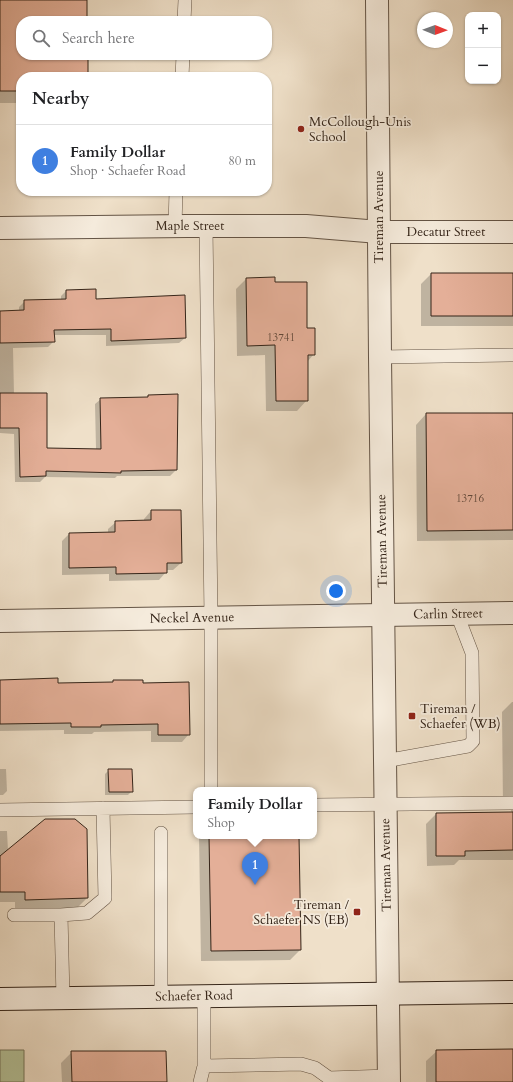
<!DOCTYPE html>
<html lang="en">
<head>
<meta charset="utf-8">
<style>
  body { margin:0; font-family:Cardo,serif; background:#f6f6f6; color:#202124 }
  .controls { position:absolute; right:12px; top:12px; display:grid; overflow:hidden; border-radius:8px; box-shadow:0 1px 3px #0004 }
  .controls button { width:36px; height:36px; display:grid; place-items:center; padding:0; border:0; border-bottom:1px solid #e0e0e0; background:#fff; color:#202124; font:20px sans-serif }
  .compass { position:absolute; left:417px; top:12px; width:36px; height:36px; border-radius:50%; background:#fff; box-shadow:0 1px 3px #0004; rotate:91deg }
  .you { position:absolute; left:336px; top:591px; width:14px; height:14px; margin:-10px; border:3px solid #fff; border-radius:50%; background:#1a73e8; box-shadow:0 0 0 6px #1a73e833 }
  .badge { display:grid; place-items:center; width:26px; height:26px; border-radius:50%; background:#2563eb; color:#fff; font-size:13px; font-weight:700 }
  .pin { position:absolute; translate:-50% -33px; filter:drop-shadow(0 1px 2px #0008) }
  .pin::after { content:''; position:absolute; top:21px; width:14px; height:12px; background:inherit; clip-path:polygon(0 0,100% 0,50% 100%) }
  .popup { position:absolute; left:193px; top:787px; width:124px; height:52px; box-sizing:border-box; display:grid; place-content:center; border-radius:8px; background:#fff; filter:drop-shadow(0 1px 3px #0005); font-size:13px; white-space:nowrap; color:#757577 }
  .popup b { font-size:15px; color:#202124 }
  .popup::after { content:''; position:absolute; left:50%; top:100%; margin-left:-8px; border:8px solid transparent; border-top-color:#fff }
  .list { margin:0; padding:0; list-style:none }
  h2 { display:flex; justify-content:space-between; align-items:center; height:52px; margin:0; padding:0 16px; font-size:17px }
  h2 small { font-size:13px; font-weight:400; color:#757577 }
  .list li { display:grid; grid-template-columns:26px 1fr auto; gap:12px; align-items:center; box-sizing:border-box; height:72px; padding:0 16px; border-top:1px solid #e0e0e0 }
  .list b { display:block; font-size:15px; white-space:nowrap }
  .list p { margin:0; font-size:13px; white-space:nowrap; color:#757577 }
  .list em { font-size:13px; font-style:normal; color:#757577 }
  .icon { flex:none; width:22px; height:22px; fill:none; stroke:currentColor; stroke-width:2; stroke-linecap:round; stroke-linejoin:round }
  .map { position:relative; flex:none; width:513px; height:1082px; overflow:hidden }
  .search { position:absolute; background:#fff; box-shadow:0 1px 3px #0004; left:16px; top:16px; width:256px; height:44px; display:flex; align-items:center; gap:10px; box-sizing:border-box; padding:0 14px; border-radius:16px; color:#757577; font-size:15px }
  .panel { position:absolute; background:#fff; box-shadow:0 1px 3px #0004; left:16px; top:72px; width:256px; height:124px; border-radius:16px }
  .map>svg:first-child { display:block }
  .green { fill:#b5c39a; stroke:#75745a }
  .shadow { fill:#0003 }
  .building { fill:#e4af98; stroke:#352519 }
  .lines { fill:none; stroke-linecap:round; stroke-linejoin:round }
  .service-casing { stroke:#645445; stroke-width:14 }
  .minor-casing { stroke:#645445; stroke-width:24 }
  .tertiary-casing { stroke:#645445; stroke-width:24 }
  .secondary-casing { stroke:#352519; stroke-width:24 }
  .service { stroke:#f5ebdc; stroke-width:13 }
  .minor { stroke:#f5ebdc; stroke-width:22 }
  .tertiary { stroke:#f5ebdc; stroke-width:22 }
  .secondary { stroke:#f5ebdc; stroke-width:22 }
  .poi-dot { fill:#8f2418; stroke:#f5ebdc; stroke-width:1.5 }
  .labels { text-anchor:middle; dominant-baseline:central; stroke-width:3.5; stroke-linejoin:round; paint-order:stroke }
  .number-label { font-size:11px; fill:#614839 }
  .poi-label { font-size:13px; fill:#352519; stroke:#f5ebdc; text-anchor:start }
  .street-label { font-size:13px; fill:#352519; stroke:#f5ebdc }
</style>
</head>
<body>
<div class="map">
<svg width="513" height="1082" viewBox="0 0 513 1082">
  <rect width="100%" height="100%" fill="#efe0c9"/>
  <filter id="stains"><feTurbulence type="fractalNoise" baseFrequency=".005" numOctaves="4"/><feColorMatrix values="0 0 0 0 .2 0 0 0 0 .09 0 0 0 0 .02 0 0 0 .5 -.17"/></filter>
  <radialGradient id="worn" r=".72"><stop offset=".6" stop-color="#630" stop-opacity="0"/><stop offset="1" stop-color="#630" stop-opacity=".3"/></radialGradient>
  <path class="green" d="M0,1050H24V1082H0Z"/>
  <path class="shadow" d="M0,0H86V21H21V55H87V77H21V103H0Z
    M431,274H513V326H421V284Z
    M246,279L274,283L306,329L314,354L307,362V400L297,411H266L265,355L237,356L236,289Z
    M66,291L95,300L185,338L179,343L106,346V335H54V341L48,347L13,348L14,394L46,449H96L95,404L101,399L146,398L148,396L177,395L176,470L170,476H117L115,478L45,477L40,482H15L14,434L0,433V312H19V307L25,301L61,300V296Z
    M426,414H513V540L417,541L416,425Z
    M151,511L181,563L173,570H166V572L159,580L109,581V574L62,575V541L69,534L108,533V529L116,522L144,521V519Z
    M0,680L57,684L112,683L114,681L142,684L189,734L182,742H151V731L94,732L92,734H64V730L0,731Z
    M512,702H513V860H459L454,865L427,866L426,824L436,814L512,813L510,808L503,805L502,712Z
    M0,769H6L7,791L3,795H0Z
    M109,770L132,791L128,795H105V774Z
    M0,831H7L8,851L87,898L77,908L15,910V902H0Z
    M199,836H298L300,950L290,960L201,961Z
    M513,1050V1082H426V1061L437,1051Z
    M72,1052L166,1082H62L61,1063Z"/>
  <path class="building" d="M0,0H87V21H21V55H88V77H21V91H0Z
    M431,273H513V316H431Z
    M275,277V282H307V328H315V355H308V401H276L275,345L247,346L246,278Z
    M96,289V299L185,295L186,338L111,341V329L54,330L55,342L0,343V311L24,310V300L66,299V290Z
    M0,393H47V448L101,449L100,398L148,397V395L178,394L177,470L121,471V473L46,471V476L20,477L19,428H0Z
    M426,413H513V530L427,531Z
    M151,510H181L182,563H167V573L116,574V567L69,568V533L115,532V521L151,520Z
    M58,678V683L113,682V680H143V683L189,682L190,735H158V724L101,725V727H71V723L0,724V680Z
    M108,769H132L133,792H109Z
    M513,812V850L465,851V856H436V813Z
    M45,819H75L87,829L88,898L25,900V892H0V856Z
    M209,836H299L301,950L211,951Z
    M513,1049V1082H436V1050Z
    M71,1051H166L167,1082H72Z"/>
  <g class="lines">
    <g class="service-casing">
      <path id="service" d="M184,21L185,0
        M182,77L183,55
        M175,226L176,191
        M206,226L211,618V790
        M380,357L513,355
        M385,761L468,746L473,741L472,653L457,614
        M314,805L513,803
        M0,810L196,807
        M161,833V997
        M14,915H61L87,913L105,898L103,808
        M61,915L63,998
        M204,1066L301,1064L315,1068L329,1078L389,1076
        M200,1082L204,1066V996"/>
    </g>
    <g class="minor-casing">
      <path id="minor" d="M0,228L187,226H306L379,232H513
        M0,621L513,613"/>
    </g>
    <g class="tertiary-casing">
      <path id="tertiary" d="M377,0L380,357L389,1082"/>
    </g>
    <g class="secondary-casing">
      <path id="secondary" d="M0,999L513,992"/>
    </g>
    <use href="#service" class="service"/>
    <use href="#minor" class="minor"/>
    <use href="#tertiary" class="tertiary"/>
    <use href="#secondary" class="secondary"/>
  </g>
  <g class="poi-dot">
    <circle cx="301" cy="129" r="4"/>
    <rect x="408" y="712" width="8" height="8" rx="2"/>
    <rect x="353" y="908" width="8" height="8" rx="2"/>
  </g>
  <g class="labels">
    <g class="number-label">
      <text x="281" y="337">13741</text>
      <text x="470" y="498">13716</text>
    </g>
    <g class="poi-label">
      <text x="309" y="122">McCollough-Unis<tspan x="309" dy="15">School</tspan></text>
      <text x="420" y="709">Tireman /<tspan x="420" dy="15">Schaefer (WB)</tspan></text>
      <text x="349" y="905" text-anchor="end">Tireman /<tspan x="349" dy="15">Schaefer NS (EB)</tspan></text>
    </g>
    <g class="street-label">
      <text transform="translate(379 217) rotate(-90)">Tireman Avenue</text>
      <text x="190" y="226">Maple Street</text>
      <text x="446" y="232">Decatur Street</text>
      <text transform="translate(382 541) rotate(-91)">Tireman Avenue</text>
      <text transform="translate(448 614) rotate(-1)">Carlin Street</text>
      <text transform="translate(192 618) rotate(-1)">Neckel Avenue</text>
      <text transform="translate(386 865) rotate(-91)">Tireman Avenue</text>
      <text transform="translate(194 996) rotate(-1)">Schaefer Road</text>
    </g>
  </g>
  <rect width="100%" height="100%" filter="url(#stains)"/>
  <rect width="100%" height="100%" fill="url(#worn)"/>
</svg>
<div class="controls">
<button>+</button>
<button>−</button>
</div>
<svg class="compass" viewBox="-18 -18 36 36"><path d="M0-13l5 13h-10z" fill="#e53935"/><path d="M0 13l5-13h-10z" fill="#757577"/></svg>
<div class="you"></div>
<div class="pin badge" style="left:255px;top:885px;background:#3f7fe0">1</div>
<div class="popup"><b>Family Dollar</b>Shop</div>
<div class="search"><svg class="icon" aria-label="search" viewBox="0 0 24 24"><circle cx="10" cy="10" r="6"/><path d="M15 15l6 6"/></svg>Search here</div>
<section class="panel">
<h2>Nearby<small></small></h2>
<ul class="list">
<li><span class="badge" style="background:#3f7fe0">1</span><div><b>Family Dollar</b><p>Shop · Schaefer Road</p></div><em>80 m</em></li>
</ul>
</section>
</div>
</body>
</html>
